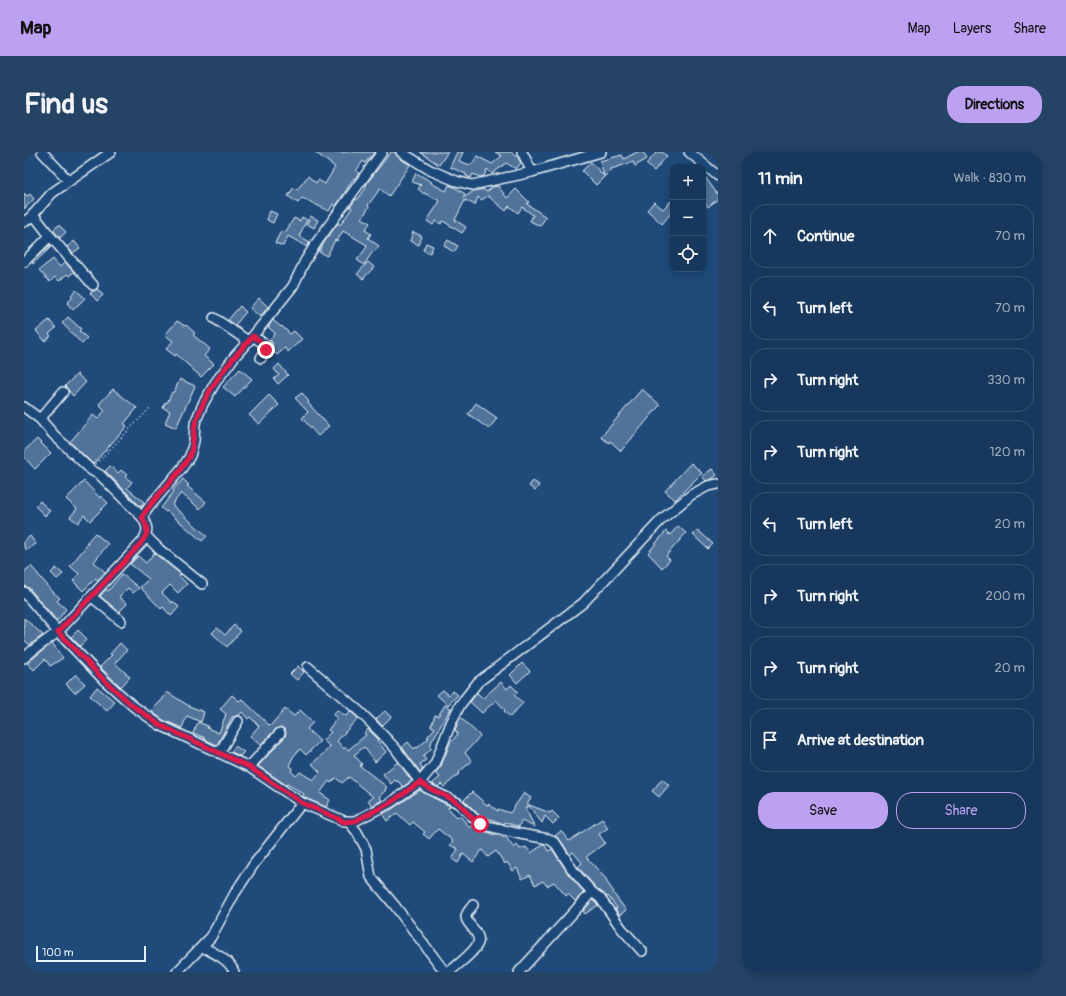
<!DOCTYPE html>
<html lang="en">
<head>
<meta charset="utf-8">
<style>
  body { margin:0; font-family:Pangolin,sans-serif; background:#244365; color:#f1f3f6 }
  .controls { position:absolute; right:12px; top:12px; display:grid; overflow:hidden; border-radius:8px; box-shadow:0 2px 10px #0003 }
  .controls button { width:36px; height:36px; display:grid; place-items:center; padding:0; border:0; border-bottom:1px solid #365272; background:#17385c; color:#f1f3f6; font:20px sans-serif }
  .scale { position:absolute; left:12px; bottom:10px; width:110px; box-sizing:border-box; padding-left:4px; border:2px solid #e8f1f8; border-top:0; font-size:11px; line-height:14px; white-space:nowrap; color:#e8f1f8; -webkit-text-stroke:3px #1f4a7a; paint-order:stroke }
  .stop { position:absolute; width:12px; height:12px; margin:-9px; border:3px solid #e11d48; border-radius:50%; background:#fff }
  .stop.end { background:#e11d48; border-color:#fff; box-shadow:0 1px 4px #0008 }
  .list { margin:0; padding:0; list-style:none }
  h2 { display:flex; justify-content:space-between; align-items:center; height:52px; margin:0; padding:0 16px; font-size:17px }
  h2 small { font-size:13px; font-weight:400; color:#9eacbb }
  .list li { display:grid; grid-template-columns:26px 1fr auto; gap:12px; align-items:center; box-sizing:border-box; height:64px; margin:0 8px 8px; padding:0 8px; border:1px solid #365272; border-radius:16px }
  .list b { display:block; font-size:15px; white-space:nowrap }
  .list em { font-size:13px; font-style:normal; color:#9eacbb }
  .actions { display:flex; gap:8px; padding:12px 16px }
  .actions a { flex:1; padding:9px 0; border:1px solid #bca0f2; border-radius:16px; text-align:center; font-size:14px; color:#bca0f2 }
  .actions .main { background:#bca0f2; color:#111 }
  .icon { flex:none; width:22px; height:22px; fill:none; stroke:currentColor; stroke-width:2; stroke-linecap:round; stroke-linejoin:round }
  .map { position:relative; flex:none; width:694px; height:820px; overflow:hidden; border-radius:16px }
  header { display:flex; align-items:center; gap:24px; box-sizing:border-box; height:56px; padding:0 20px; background:#bca0f2; color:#111 }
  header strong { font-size:19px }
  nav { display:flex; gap:22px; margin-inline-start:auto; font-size:14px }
  .intro { display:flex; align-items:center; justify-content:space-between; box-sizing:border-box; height:96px; padding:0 24px }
  h1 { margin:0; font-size:28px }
  .button { padding:10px 18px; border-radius:16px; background:#bca0f2; color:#111; font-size:14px; font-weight:700 }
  main { display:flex; gap:24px; padding:0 24px }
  aside { flex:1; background:#17385c; border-radius:16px; box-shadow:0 2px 10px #0003 }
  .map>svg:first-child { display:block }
  .building { fill:#517399; stroke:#e8f1f8 }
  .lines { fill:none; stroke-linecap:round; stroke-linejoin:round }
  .minor-casing { stroke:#e8f1f8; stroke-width:12 }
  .path { stroke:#e8f1f8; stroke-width:1.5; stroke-dasharray:1 3; stroke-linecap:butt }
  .minor { stroke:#1f4a7a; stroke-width:9 }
  .route { stroke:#e11d48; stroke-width:5 }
</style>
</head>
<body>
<header>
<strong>Map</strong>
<nav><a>Map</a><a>Layers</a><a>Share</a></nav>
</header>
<div class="intro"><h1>Find us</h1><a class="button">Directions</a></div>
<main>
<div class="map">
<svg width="694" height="820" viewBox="0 0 694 820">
  <rect width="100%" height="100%" fill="#1f4a7a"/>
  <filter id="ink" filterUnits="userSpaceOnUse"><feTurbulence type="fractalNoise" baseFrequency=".025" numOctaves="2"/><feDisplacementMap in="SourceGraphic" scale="8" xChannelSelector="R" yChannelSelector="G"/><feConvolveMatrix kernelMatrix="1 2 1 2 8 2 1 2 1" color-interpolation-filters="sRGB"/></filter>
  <g filter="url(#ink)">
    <path class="building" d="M291,0H351L341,11L339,9L332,19L335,21L331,27L330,26L312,54L309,52L305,59L278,46L274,51L264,44L270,35L273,38L284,24L292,31L294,28L301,32L311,15Z
      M367,0H371L374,5L386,13L365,44L356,37L344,53L345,55L338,66L346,71L341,78L347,82L344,86L355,94L350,100L349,99L340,113L333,108L343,95L342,94L343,93L319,79L313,89L311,88L303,104L295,100L301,89L314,71L316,73L328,56L326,55L332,47H334L341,37L343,31Z
      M396,0H424L415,13Z
      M433,0H439L435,9L446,13V12H448L453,4L468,12L478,4L471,0H487L494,5L497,11L492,17L482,11L468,22L463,17L460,24L456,25L449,22L447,26L442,24V22L426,15Z
      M613,0H619L623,7L611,14L609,10L587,17V19L585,20L572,33L558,19L567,10L580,24L576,9L598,3L600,7Z
      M633,0H638L643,4L630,19L622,12Z
      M392,21L408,30L407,31L422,39L425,33L432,36L441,42L439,46L450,39L460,37L462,40L469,35L474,34L483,46L492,37L505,50L503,52L522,65L516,74L506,69L509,63L498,55L494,61L485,54L482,59L464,44L457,48L454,45L451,53L441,48L431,68L442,75L438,81L419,69L417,72L412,69L409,73L403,69L416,49L400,41V42L394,37L397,33L388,30Z
      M679,22L694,43V47L684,55L679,49Z
      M0,41L3,44L6,42L10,47L0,57Z
      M649,47V59L638,72L623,58L630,50L639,57Z
      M246,59L253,62L249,71L243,68Z
      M286,64L294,68L290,76L283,72Z
      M278,65L283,68L275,84L286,90L283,95L264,84L259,94L251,91L257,79L261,81L270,66L276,69Z
      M35,73L42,80L36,86L29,78Z
      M389,80L398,84L395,93L386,89Z
      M424,88L434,94L430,100L420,94Z
      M50,89L56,96L49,101L43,95Z
      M402,91L409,94L406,101L399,98Z
      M26,93L27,95L9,112L8,110Z
      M29,107L36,115L41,110L50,120L45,124L43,122L35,129L31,125L26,130L15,118Z
      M344,110L350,115L339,127L333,122Z
      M73,137L79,143L73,149L66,141Z
      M52,138L61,146L49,158L43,151L49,145L47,143Z
      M235,146L244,155L236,165L226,156Z
      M216,154L222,160L211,173L204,168Z
      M44,165L57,177L55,179L63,186L58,192L38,171Z
      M25,168L32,176L25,182L27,184L21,189L12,179Z
      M249,168L257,175L258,174L266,182L270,179L278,187L264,200L261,196L253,203L248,198L249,192L246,188L251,181L244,175Z
      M153,169L161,174L162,173L171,181L169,183L186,197L180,204L190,212L177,225L152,202L151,204L142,197L149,189L141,183Z
      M255,212L264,223L254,232L250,227L255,223L250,217Z
      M216,217L228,227L211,245L199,235Z
      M53,222L62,230L49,244L41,234Z
      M156,227L171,234L152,276L141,271L146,259L139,256L141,250L143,251L148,240H150Z
      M89,237L113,256L100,272L103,274L69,312L46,290L69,263L74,267L81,258L75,252Z
      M618,237L636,253L597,299L586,289L585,291L577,285Z
      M278,241L285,250L284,251L305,274L294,284L278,266L284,260L271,246Z
      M245,243L255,253L235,272L225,263Z
      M452,251L473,266L465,277L444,262Z
      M13,287L27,301L11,317L0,305V299Z
      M667,311L678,321L651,348L641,339Z
      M86,314L94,321L97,318L103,323L101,325L108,330L103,336L120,350L117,355L81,319Z
      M688,317L693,323L688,327L682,329L678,324Z
      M159,327L165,333L163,334L182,350L176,357L157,341L148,353L183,384L178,389L143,359L142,360L137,356L150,339L149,338Z
      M60,329L76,346L77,344L84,351L66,369L60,363L54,371L46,365L53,357L42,347Z
      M509,329L515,333L511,339L505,334Z
      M16,349L26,359L21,364L11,354Z
      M654,374L662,381L642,404L646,408L638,416L624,401L642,379L646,383Z
      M674,378L689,392L684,397L669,383Z
      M71,381L84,392L70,410L81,420L74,428L72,426L59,439L49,429L55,422L46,414L64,392L62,391Z
      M6,384L12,392L3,398L0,395V389Z
      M130,401L157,422L155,424L163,432L154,441L146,433L138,441L148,451L149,449L155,455L147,464L139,455L137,457L116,435L125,427L106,412L114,404L122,411Z
      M7,414L29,440L36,446L33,449L42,457L33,469L5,436L0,434V420Z
      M32,416L39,422L33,427L27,421Z
      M98,422L115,436L109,441L104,436L95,445L103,452L95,460L76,444L82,437L84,439Z
      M0,466L19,483L6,493L0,488Z
      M210,473L217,479L203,495L188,481L193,476L201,483Z
      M54,478L63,487L56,494L47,485Z
      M28,491L39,506L26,514L21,507L10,518L3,511Z
      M96,491L103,498L91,511L106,525L97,535L76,515L88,503L86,502Z
      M498,511L506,519L493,531L486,523Z
      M274,514L280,520L273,528L266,522Z
      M52,522L61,532L51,541L42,532Z
      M477,530L483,537L487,533L494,540L490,543L499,551L486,565L480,559L481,558L472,548L458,561L446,550L453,541L459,546Z
      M73,535L91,550L83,559L66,544Z
      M419,538L425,543L429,539L434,543L424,553L413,543Z
      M143,540L165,554L180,560L177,570L163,564L158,576L139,568L127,559L138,548Z
      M208,543L215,549L218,547L246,574L261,557L270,564L276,558L289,570L283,577L296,589L282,603L276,597L269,605L265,614L269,616L267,619L272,624L276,620L289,628L296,620L288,612L306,595L299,588L307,580L304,578L313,566L309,563L313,558L322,564L326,559L334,566L313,589L320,597L322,595L324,598L342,583L340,581L344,577L354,587L353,588L362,600L351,610L340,595L330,603L338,612L336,614L363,635L361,637L362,638L355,645L358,648L348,654L344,648L349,645L325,625L318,631L312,626L307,631L305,629L296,641L306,648L302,655L281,646L279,644L280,642L263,632L262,633L234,614L261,585L262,580L260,577L257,575L252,577L236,593L226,584L235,574L226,565L224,567L218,560L215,563L209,565H208L193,593L180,587L181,586L169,581L174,570L184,574L183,576L195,581L202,562L196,557Z
      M421,553L427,556L405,594L408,596L399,604L402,608L396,612L399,617L396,620L378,595L384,590L390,597L392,595L393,596L405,586L403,585L411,576L407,574L411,563L414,564Z
      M361,559L367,565L358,574L352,567Z
      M436,565L456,584L441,601L448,609L435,620L436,621L420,635L417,632L414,635L408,632L416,625L411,621L417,614L426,591L434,582L431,578Z
      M211,594L220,600L216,604L207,600Z
      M374,610L388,629L379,635L374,629L373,630L371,628L367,632L359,622Z
      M638,627L645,633L635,645L628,639Z
      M396,638L400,641L426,654L424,656L434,666L436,664L446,676L448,673L455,678L467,681L469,683L470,682L478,684L479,686L481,684L490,696L493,693L496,697L502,695L507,701L520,692L524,699L528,697L545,723L560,740L551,749L544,742L542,744L530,730L523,734L519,729L511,733L506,723L498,727L493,716L489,719L483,710L481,712L472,699L464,705L458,698L449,710L439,702L434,711L428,707L434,697L426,693L429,689L414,677L405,687L399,682L401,680L389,670L386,673L373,661L363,669L358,662L368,657Z
      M448,640L463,653L464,652L474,659V657L486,661L500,641L507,646L503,652L526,661L528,659L535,666L529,672L521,664L518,671L505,654L501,656L511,675L497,669L495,675L481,670L480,672L463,666L464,668L459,667L440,648Z
      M578,667L584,676L575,682L581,691L562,705L583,728L582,729L590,740L589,741L602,758L596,763L591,757L593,756L584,744L583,745L572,736L555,716L554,715L558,711L549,700L546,703L537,689L531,684L537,679L545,689Z
      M569,748L574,753L561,762L559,759Z"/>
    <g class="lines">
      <g class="minor-casing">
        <path id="minor" d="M18,0L45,29
          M377,0L406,18L432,29L448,33L508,20L577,0
          M498,0L508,20
          M665,0L694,24
          M9,62L26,84L69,133
          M0,70L7,65L28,41L87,0
          M0,110L26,84
          M190,166L224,189
          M229,184L243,194L242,198L237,206
          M0,255L16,267L30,283L67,318L76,323L118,365
          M16,267L39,240
          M122,384L136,398L178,432
          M0,440L34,480L80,528L109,554L136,573L225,615L278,651
          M68,445L97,469
          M0,506L8,499L34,480L118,390C125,379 124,375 118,365L125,355L158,316L166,304L170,289L171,271L179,252L191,231L211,204L229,184L269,134L281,109L293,90L358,0
          M284,515L336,560L356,580L371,596L396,630L403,636L434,651L456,672L496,682L525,687L532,692L550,720L568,740L576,746L598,777L618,799
          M195,601L214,569
          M225,615L256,581
          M325,670L333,680L342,697L347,725L371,754L421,820
          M179,795C190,801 206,808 210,820
          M153,820L187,785L211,741L230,712L278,651L320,669H331L366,651L396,630L411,612L427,571L436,553L454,530L559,451L637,368L667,343L684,334L694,332
          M425,820C433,813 450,801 454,791C458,781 441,772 442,764C443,760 447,756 449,753
          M495,820L568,740"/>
      </g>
      <path class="path" d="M72,312L127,255"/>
      <use href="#minor" class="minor"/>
    </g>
  </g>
  <g class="lines" filter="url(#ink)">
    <path class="route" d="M242,198L243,194L229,184C206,209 183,236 172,269C168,281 171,294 165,305C153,327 131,343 118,365C127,380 123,384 112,397L34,480L80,528L109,554L136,573L225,615L278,651L315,667L320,670L331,669L366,651L396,630C407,640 421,642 433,650C441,656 447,667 456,672"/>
  </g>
</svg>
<div class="controls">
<button>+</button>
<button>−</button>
<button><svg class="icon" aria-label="locate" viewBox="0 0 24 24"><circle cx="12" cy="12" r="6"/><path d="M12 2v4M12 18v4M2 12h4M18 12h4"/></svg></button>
</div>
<div class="scale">100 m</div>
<div class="stop" style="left:456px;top:672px"></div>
<div class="stop end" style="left:242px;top:198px"></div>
</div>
<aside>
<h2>11 min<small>Walk · 830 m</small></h2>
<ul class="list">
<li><svg class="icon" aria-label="ahead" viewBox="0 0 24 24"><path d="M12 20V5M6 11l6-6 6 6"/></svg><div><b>Continue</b></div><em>70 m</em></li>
<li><svg class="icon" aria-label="left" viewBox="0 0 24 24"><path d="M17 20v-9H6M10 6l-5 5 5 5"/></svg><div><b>Turn left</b></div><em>70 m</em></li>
<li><svg class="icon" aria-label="right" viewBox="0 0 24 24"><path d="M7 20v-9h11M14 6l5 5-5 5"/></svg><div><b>Turn right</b></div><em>330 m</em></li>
<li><svg class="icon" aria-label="right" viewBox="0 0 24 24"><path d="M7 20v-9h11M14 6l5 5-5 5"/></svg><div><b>Turn right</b></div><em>120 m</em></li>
<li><svg class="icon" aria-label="left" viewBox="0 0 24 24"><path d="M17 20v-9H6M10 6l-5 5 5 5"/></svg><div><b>Turn left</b></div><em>20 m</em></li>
<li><svg class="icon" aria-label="right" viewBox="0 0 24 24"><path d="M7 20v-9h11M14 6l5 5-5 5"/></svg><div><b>Turn right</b></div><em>200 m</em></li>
<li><svg class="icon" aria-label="right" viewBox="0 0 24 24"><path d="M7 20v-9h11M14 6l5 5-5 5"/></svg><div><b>Turn right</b></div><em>20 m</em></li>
<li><svg class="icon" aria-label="arrive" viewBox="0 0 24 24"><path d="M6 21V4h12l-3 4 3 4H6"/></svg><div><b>Arrive at destination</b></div></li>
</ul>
<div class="actions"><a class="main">Save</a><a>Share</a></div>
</aside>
</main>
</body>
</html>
